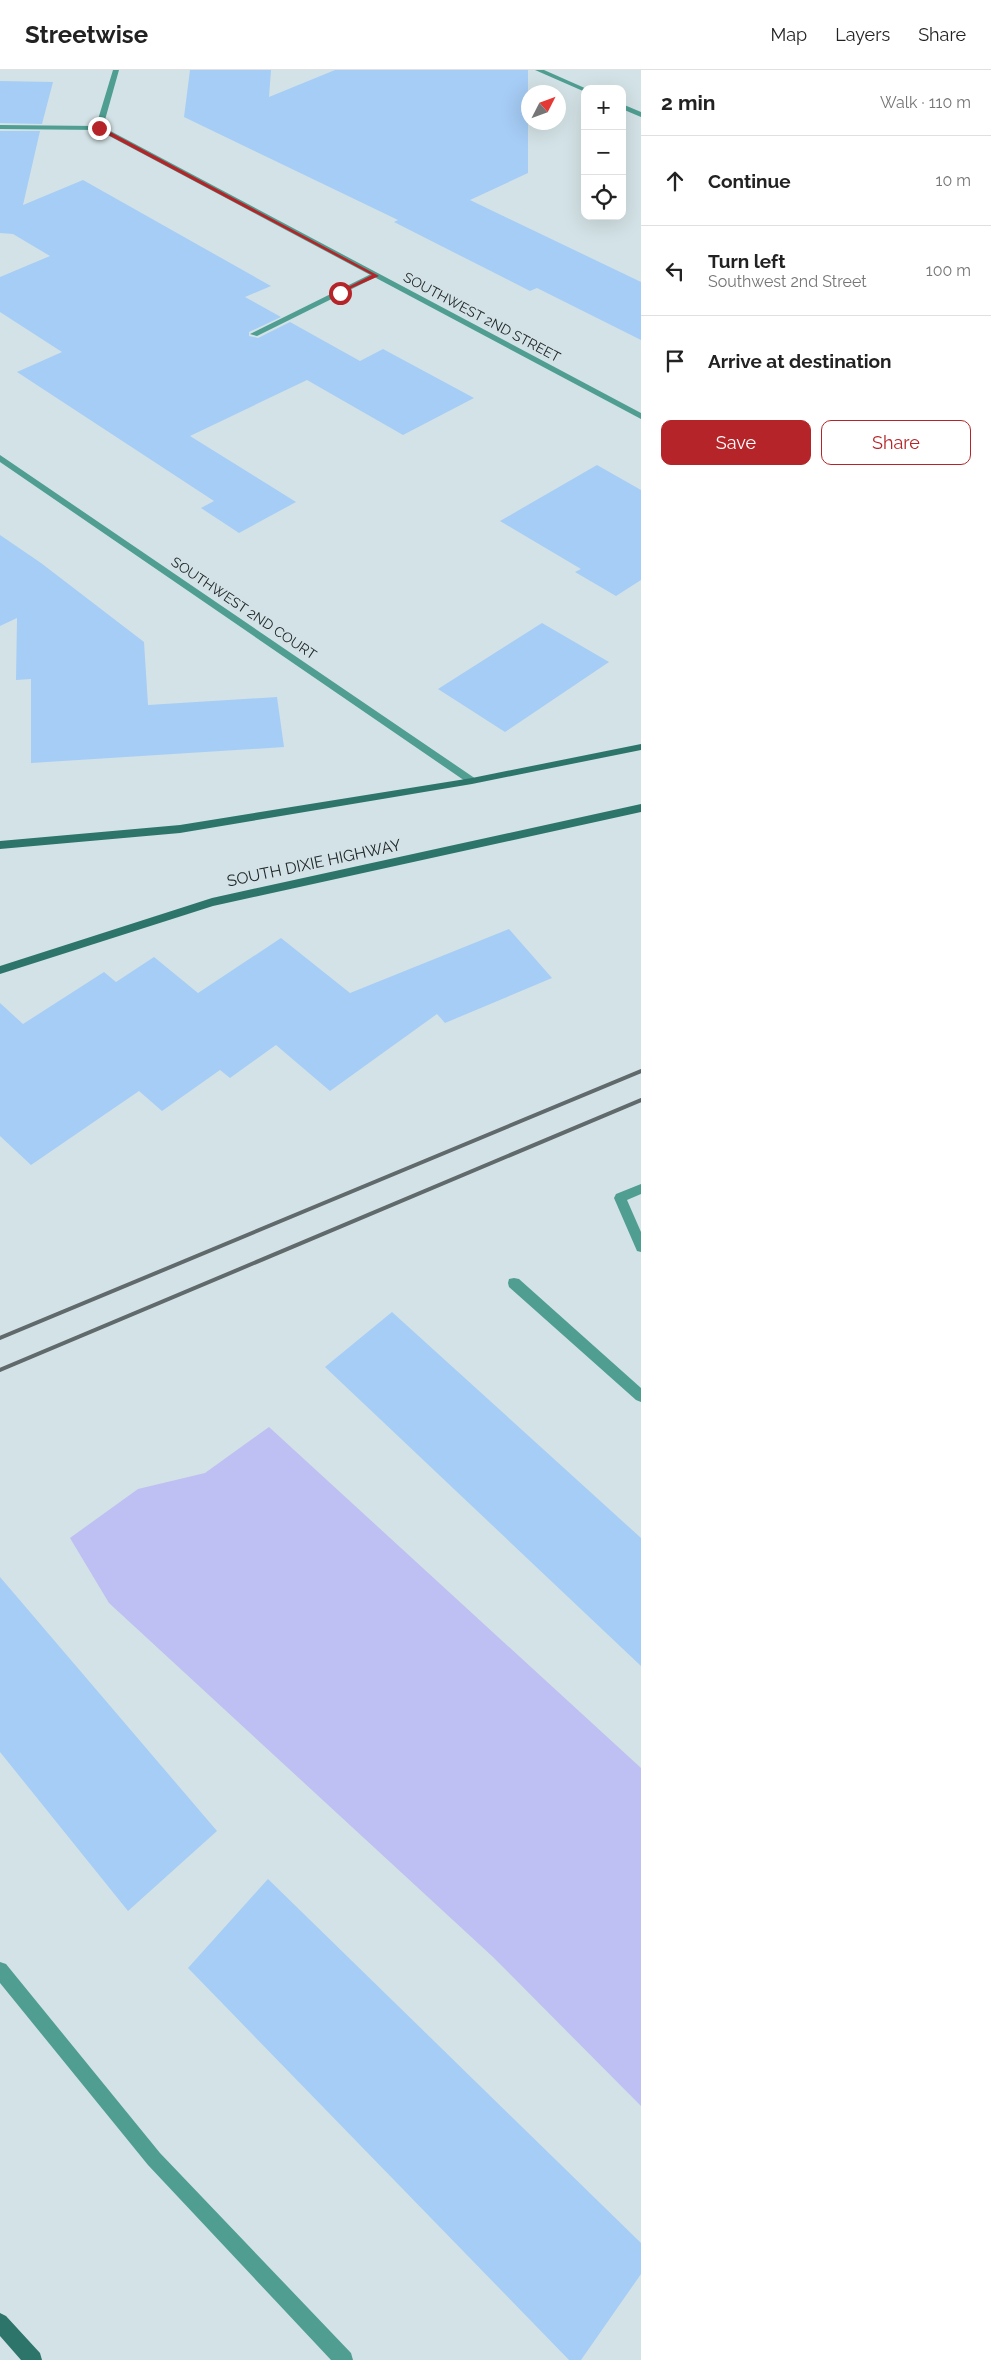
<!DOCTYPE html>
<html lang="en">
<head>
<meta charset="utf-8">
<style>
  body { margin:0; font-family:Raleway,sans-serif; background:#f6f6f6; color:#222 }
  .controls { position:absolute; right:15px; top:15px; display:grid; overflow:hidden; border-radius:10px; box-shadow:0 5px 20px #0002 }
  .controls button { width:45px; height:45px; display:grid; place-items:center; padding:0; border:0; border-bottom:1px solid #e0e0e0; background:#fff; color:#222; font:25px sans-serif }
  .compass { position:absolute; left:521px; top:15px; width:45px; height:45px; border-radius:50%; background:#fff; box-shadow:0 5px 20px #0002; rotate:48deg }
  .stop { position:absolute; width:15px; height:15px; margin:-11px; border:4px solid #b52428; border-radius:50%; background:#fff }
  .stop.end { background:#b52428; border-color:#fff; box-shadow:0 1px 5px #0008 }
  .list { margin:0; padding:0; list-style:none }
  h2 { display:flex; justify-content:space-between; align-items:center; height:65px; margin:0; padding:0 20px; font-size:21px }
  h2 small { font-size:16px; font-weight:400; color:#767676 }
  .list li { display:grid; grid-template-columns:32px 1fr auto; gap:15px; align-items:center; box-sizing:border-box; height:90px; padding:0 20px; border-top:1px solid #e0e0e0 }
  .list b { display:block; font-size:19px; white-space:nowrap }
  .list p { margin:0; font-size:16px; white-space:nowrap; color:#767676 }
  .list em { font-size:16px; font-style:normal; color:#767676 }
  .actions { display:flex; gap:10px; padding:15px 20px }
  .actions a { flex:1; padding:11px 0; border:1px solid #b52428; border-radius:10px; text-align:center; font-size:18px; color:#b52428 }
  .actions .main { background:#b52428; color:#fff }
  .icon { flex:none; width:28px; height:28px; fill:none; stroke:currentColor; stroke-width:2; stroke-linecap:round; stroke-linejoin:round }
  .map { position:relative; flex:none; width:641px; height:2290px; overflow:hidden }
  header { display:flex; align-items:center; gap:30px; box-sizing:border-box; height:70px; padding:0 25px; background:#fff; border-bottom:1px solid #e0e0e0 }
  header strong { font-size:24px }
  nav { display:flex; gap:28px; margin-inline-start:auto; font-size:18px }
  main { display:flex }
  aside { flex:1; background:#fff }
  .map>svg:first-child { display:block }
  .water { fill:#bebff2 }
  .building { fill:#a6cdf6 }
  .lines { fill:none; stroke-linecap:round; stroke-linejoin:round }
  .lane { fill:#4f9e91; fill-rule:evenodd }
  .street { fill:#4f9e91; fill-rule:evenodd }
  .secondary { fill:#2d756a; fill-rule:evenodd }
  .rail { stroke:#60696b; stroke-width:4 }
  .route { fill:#b52428 }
  .labels { text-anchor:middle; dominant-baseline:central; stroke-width:4.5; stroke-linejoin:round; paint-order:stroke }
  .far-street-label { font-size:14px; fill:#1e2425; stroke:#d3e2e6 }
  .street-label { font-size:16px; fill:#1e2425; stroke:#d3e2e6 }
</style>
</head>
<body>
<header>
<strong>Streetwise</strong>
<nav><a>Map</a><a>Layers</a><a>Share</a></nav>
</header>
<main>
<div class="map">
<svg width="641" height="2290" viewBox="0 0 641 2290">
  <rect width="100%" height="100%" fill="#d3e2e6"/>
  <path class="water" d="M269,1357L641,1698V2036L493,1887L109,1533L70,1468L138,1419L205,1403Z"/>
  <path class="building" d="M190,0H271L269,27L335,0H528V103L470,130L641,212V270L537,218L530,221L394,152L398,150L184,47Z
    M0,11L53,12L42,54L0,53Z
    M0,61H40L23,135L83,110L271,216L245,227L281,247L249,262V266L258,268L290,252L360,291L383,279L474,328L403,365L307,310L190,366L296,432L239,463L201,438L214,431L17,302L62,282L0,242V207L50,186L13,164L0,163Z
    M597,395L641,420V510L616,526L575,502L581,499L500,451Z
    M0,465L41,493L144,572L148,635L277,627L284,677L31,693V609L16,610L17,548L0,556Z
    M542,553L609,592L505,662L438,619Z
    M509,859L552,908L445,953L437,944L330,1021L276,975L230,1008L220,1000L162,1041L139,1021L31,1095L0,1066V933L23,954L104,902L116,912L154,887L198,923L281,868L350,923Z
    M392,1242L641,1468V1596L325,1297Z
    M0,1507L217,1761L128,1841L0,1682Z
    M268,1809L641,2173V2204L581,2290H569L188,1898Z"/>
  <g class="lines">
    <path class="lane" d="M373,203L380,205L257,266L250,264Z
      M641,1114V1124L627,1130L641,1162V1182L637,1181L614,1128L616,1124Z
      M514,1208L519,1209L641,1318V1332L636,1330L509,1217L508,1213L509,1209Z
      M0,1892L6,1894L160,2083L351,2283L353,2290H331L148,2095L0,1913Z"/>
    <path class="street" d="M113,0H119L103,57L641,343V349L98,60L0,59V55L96,56Z
      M535,0H544L587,19L583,21Z
      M622,34L641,42V47L622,39Z
      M0,385L476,709V713H468L0,392Z"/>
    <path class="secondary" d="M641,674V680L472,714L180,763L0,779V771L180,755L472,708Z
      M641,734V742L213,836L0,904V896L212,828Z
      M0,2243L6,2246L40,2283L42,2290H21L0,2266Z"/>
    <path class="rail" d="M0,1268L641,1001
      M0,1300L641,1030"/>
  </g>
  <path class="route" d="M97,57H101L379,206L338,224V222L372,205L97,59Z"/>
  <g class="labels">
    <g class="far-street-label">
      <text transform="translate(482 247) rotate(28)">SOUTHWEST 2ND STREET</text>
      <text transform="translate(244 538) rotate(34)">SOUTHWEST 2ND COURT</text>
    </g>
    <g class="street-label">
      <text transform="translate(314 793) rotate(-12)">SOUTH DIXIE HIGHWAY</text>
    </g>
  </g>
</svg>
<div class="controls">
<button>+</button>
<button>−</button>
<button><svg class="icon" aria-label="locate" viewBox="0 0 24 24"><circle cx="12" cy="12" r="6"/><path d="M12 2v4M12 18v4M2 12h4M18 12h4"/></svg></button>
</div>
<svg class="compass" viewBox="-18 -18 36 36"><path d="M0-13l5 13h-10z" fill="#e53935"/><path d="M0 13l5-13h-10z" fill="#767676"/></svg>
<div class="stop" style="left:340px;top:223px"></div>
<div class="stop end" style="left:99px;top:58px"></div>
</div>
<aside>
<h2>2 min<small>Walk · 110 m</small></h2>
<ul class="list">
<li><svg class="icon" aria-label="ahead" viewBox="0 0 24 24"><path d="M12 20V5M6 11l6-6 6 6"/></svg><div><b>Continue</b></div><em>10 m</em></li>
<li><svg class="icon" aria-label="left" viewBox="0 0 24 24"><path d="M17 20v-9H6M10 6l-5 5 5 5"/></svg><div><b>Turn left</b><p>Southwest 2nd Street</p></div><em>100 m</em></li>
<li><svg class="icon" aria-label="arrive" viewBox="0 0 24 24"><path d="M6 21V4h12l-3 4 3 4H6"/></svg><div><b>Arrive at destination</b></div></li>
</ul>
<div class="actions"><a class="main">Save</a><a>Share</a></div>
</aside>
</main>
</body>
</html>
